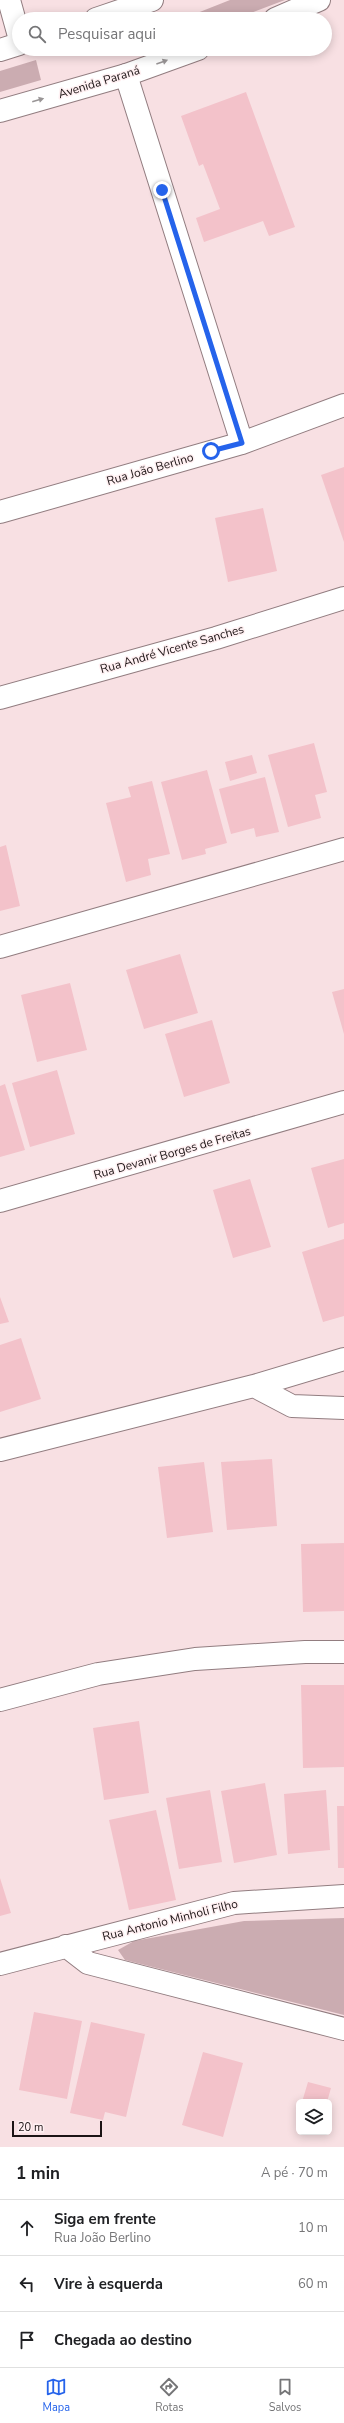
<!DOCTYPE html>
<html lang="pt">
<head>
<meta charset="utf-8">
<style>
  body { margin:0; font-family:"Nunito Sans",sans-serif; background:#f2f2f2; color:#202124 }
  .controls { position:absolute; right:12px; bottom:12px; display:grid; overflow:hidden; border-radius:6px; box-shadow:0 2px 10px #0003 }
  .controls button { width:36px; height:36px; display:grid; place-items:center; padding:0; border:0; border-bottom:1px solid #e0e0e0; background:#fff; color:#202124; font:20px sans-serif }
  .scale { position:absolute; left:12px; bottom:10px; width:90px; box-sizing:border-box; padding-left:4px; border:2px solid #1c1415; border-top:0; font-size:11px; line-height:14px; white-space:nowrap; color:#1c1415; -webkit-text-stroke:3px #fff0f2; paint-order:stroke }
  .stop { position:absolute; width:12px; height:12px; margin:-9px; border:3px solid #2563eb; border-radius:50%; background:#fff }
  .stop.end { background:#2563eb; border-color:#fff; box-shadow:0 1px 4px #0008 }
  .list { margin:0; padding:0; list-style:none }
  h2 { display:flex; justify-content:space-between; align-items:center; height:52px; margin:0; padding:0 16px; font-size:17px }
  h2 small { font-size:13px; font-weight:400; color:#757577 }
  .list li { display:grid; grid-template-columns:26px 1fr auto; gap:12px; align-items:center; box-sizing:border-box; height:56px; padding:0 16px; border-top:1px solid #e0e0e0 }
  .list b { display:block; font-size:15px; white-space:nowrap }
  .list p { margin:0; font-size:13px; white-space:nowrap; color:#757577 }
  .list em { font-size:13px; font-style:normal; color:#757577 }
  .icon { flex:none; width:22px; height:22px; fill:none; stroke:currentColor; stroke-width:2; stroke-linecap:round; stroke-linejoin:round }
  .map { position:relative; flex:none; width:344px; height:2147px; overflow:hidden }
  .search { position:absolute; background:#fff; box-shadow:0 2px 10px #0003; left:12px; right:12px; top:12px; height:44px; display:flex; align-items:center; gap:10px; box-sizing:border-box; padding:0 14px; border-radius:22px; color:#757577; font-size:15px }
  .sheet { height:220px; background:#fff }
  nav { display:flex; justify-content:space-around; align-items:center; box-sizing:border-box; height:56px; border-top:1px solid #e0e0e0; background:#fff; font-size:11px; color:#757577 }
  nav a { display:grid; justify-items:center; gap:2px }
  nav .on { color:#2563eb }
  .map>svg:first-child { display:block }
  .green { fill:#cbacb1 }
  .building { fill:#f3c2ca }
  .lines { fill:none; stroke-linecap:round; stroke-linejoin:round }
  .minor-casing { stroke:#927d80; stroke-width:24 }
  .major-casing { stroke:#927d80; stroke-width:24 }
  .minor { stroke:#fff; stroke-width:22 }
  .major { stroke:#fff; stroke-width:22 }
  .oneway { fill:#999596 }
  .route { stroke:#2563eb; stroke-width:5 }
  .labels { text-anchor:middle; dominant-baseline:central; stroke-width:3; stroke-linejoin:round; paint-order:stroke }
  .street-label { font-size:12px; fill:#1c1415; stroke:#fff0f2 }
</style>
</head>
<body>
<div class="map">
<svg width="344" height="2147" viewBox="0 0 344 2147">
  <rect width="100%" height="100%" fill="#f8e0e3"/>
  <path class="green" d="M230,0H285L235,19H182Z
    M36,60L41,80L0,92V71Z
    M344,1918V2015L125,1960L118,1950L134,1941L244,1921Z"/>
  <path class="building" d="M246,92L295,227L269,236L263,221L204,242L196,218L220,209L203,164L199,166L181,116Z
    M344,467V542L321,475Z
    M263,508L277,571L228,582L215,518Z
    M314,743L327,792L315,795L321,818L288,827L268,755Z
    M252,755L257,773L230,781L225,762Z
    M207,770L227,843L205,849L206,854L182,860L161,782Z
    M265,777L279,832L256,837L254,828L231,834L219,789Z
    M152,781L170,854L148,859L151,875L126,882L106,803L131,797L128,787Z
    M6,845L20,906L0,911V847Z
    M180,954L198,1013L144,1029L126,970Z
    M70,983L87,1050L37,1062L21,995Z
    M344,989V1034L332,992Z
    M212,1020L230,1083L184,1097L165,1034Z
    M57,1070L75,1134L30,1147L12,1083Z
    M5,1084L25,1150L0,1157V1086Z
    M344,1159V1223L328,1228L311,1168Z
    M250,1179L271,1247L233,1258L213,1190Z
    M344,1239V1316L323,1322L302,1252Z
    M0,1297L9,1322L0,1324Z
    M21,1338L41,1399L0,1412V1345Z
    M272,1459L277,1526L227,1530L221,1462Z
    M204,1462L213,1532L167,1538L158,1467Z
    M344,1543V1611L303,1612L301,1544Z
    M301,1685H344V1767L303,1768Z
    M139,1721L149,1793L104,1800L93,1728Z
    M265,1783L277,1855L234,1863L221,1791Z
    M210,1790L222,1862L179,1869L166,1798Z
    M326,1790L330,1850L288,1854L284,1794Z
    M337,1806H344V1868H338Z
    M156,1810L176,1900L129,1910L109,1820Z
    M0,1878L11,1913L0,1916Z
    M34,2012L82,2021L67,2099L19,2090Z
    M91,2022L145,2034L126,2117L105,2112L103,2120L70,2113Z
    M203,2052L243,2063L223,2137L182,2125Z
    M308,2082L331,2088L327,2102H302Z"/>
  <g class="lines">
    <g class="minor-casing">
      <path id="minor" d="M9,0L19,36
        M126,75L242,443
        M0,512L242,443L344,405
        M0,698L216,638L344,598
        M0,947L344,849
        M0,1201L344,1102
        M254,1386L292,1406L344,1408
        M0,1450L254,1386L344,1359
        M0,1700L98,1674L195,1659L305,1652H344
        M66,1946L88,1963L344,2029
        M0,1964L234,1903L344,1896"/>
    </g>
    <g class="major-casing">
      <path id="major" d="M96,19L152,0
        M275,19L319,0
        M0,50L19,44
        M0,111L126,75L198,49"/>
    </g>
    <use href="#minor" class="minor"/>
    <use href="#major" class="major"/>
  </g>
  <defs><path id="oneway-solid" d="M-6-.8H1V-3.2L6.5 0L1 3.2V.8H-6Z"/></defs>
  <g class="oneway">
    <use href="#oneway-solid" transform="translate(162 62) rotate(-20)"/>
    <use href="#oneway-solid" transform="translate(38 100) rotate(-16)"/>
  </g>
  <g class="lines">
    <path class="route" d="M162,190L242,443L211,451"/>
  </g>
  <g class="labels">
    <g class="street-label">
      <text transform="translate(99 82) rotate(-17)">Avenida Paraná</text>
      <text transform="translate(150 469) rotate(-16)">Rua João Berlino</text>
      <text transform="translate(172 649) rotate(-16)">Rua André Vicente Sanches</text>
      <text transform="translate(172 1153) rotate(-16)">Rua Devanir Borges de Freitas</text>
      <text transform="translate(170 1920) rotate(-14)">Rua Antonio Minholi Filho</text>
    </g>
  </g>
</svg>
<div class="controls">
<button><svg class="icon" aria-label="layers" viewBox="0 0 24 24"><path d="M12 4l9 5-9 5-9-5zM3 14l9 5 9-5"/></svg></button>
</div>
<div class="scale">20 m</div>
<div class="stop" style="left:211px;top:451px"></div>
<div class="stop end" style="left:162px;top:190px"></div>
<div class="search"><svg class="icon" aria-label="search" viewBox="0 0 24 24"><circle cx="10" cy="10" r="6"/><path d="M15 15l6 6"/></svg>Pesquisar aqui</div>
</div>
<section class="sheet">
<h2>1 min<small>A pé · 70 m</small></h2>
<ul class="list">
<li><svg class="icon" aria-label="ahead" viewBox="0 0 24 24"><path d="M12 20V5M6 11l6-6 6 6"/></svg><div><b>Siga em frente</b><p>Rua João Berlino</p></div><em>10 m</em></li>
<li><svg class="icon" aria-label="left" viewBox="0 0 24 24"><path d="M17 20v-9H6M10 6l-5 5 5 5"/></svg><div><b>Vire à esquerda</b></div><em>60 m</em></li>
<li><svg class="icon" aria-label="arrive" viewBox="0 0 24 24"><path d="M6 21V4h12l-3 4 3 4H6"/></svg><div><b>Chegada ao destino</b></div></li>
</ul>
</section>
<nav>
<a class="on"><svg class="icon" aria-label="map" viewBox="0 0 24 24"><path d="M3 6l6-2 6 2 6-2v14l-6 2-6-2-6 2zM9 4v14M15 6v14"/></svg>Mapa</a>
<a><svg class="icon" aria-label="directions" viewBox="0 0 24 24"><path d="M12 3l9 9-9 9-9-9zM9 14v-3h6M13 9l2 2-2 2"/></svg>Rotas</a>
<a><svg class="icon" aria-label="saved" viewBox="0 0 24 24"><path d="M7 4h10v16l-5-4-5 4z"/></svg>Salvos</a>
</nav>
</body>
</html>
